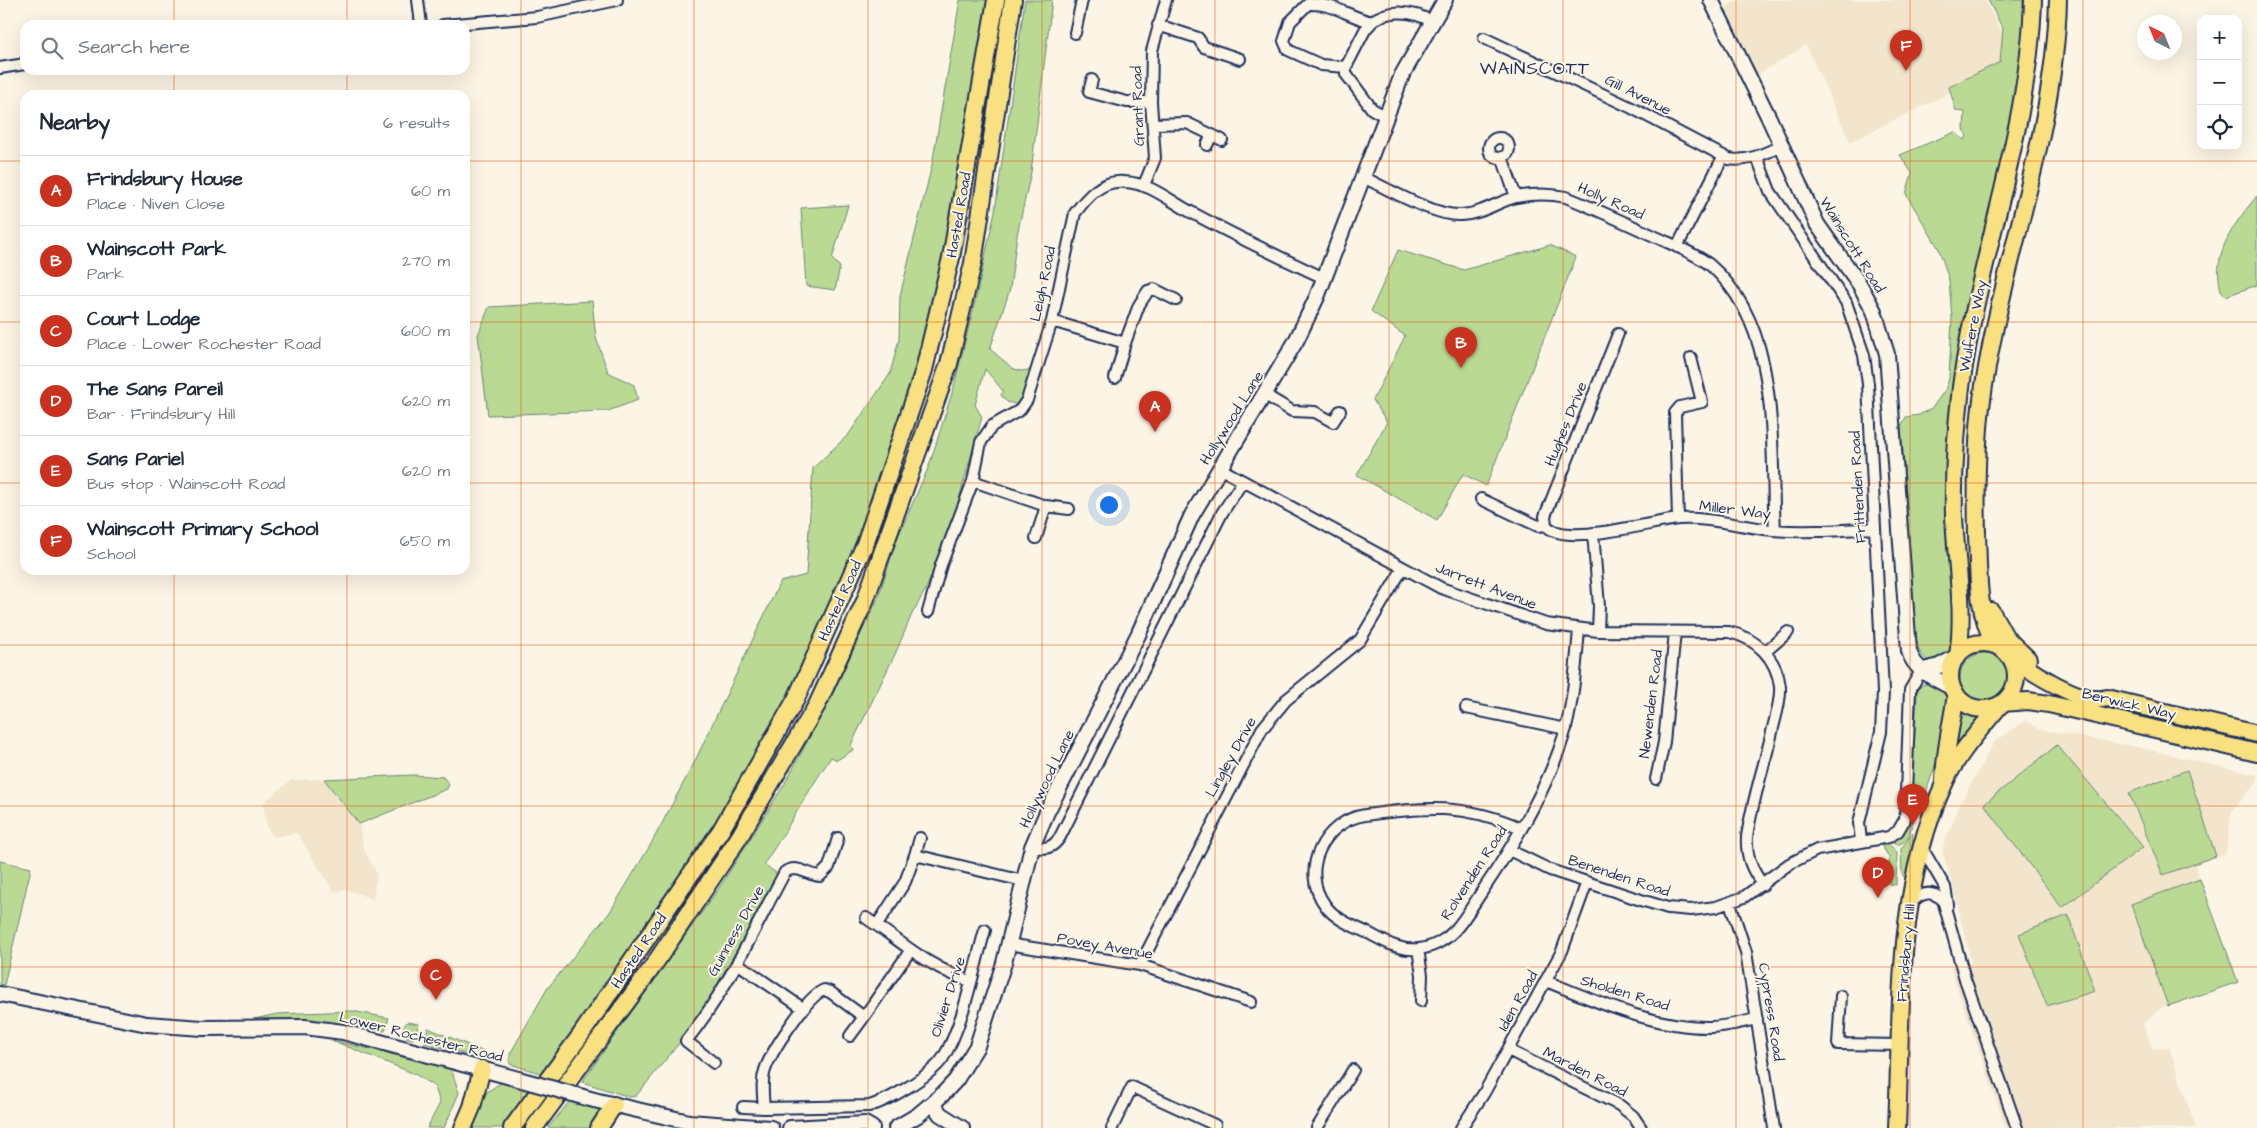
<!DOCTYPE html>
<html lang="en">
<head>
<meta charset="utf-8">
<style>
  body { margin:0; font-family:"Architects Daughter",sans-serif; background:#f6f6f7; color:#1f2937 }
  .controls { position:absolute; right:15px; top:15px; display:grid; overflow:hidden; border-radius:10px; box-shadow:0 5px 20px #0002 }
  .controls button { width:45px; height:45px; display:grid; place-items:center; padding:0; border:0; border-bottom:1px solid #e0e1e3; background:#fff; color:#1f2937; font:25px sans-serif }
  .compass { position:absolute; left:2137px; top:15px; width:45px; height:45px; border-radius:50%; background:#fff; box-shadow:0 5px 20px #0002; rotate:317deg }
  .you { position:absolute; left:1108px; top:504px; width:18px; height:18px; margin:-12px; border:4px solid #fff; border-radius:50%; background:#1a73e8; box-shadow:0 0 0 8px #1a73e833 }
  .badge { display:grid; place-items:center; width:32px; height:32px; border-radius:50%; background:#c8321e; color:#fff; font-size:16px; font-weight:700 }
  .pin { position:absolute; translate:-50% -41px; filter:drop-shadow(0 1px 2px #0008) }
  .pin::after { content:''; position:absolute; top:26px; width:18px; height:15px; background:inherit; clip-path:polygon(0 0,100% 0,50% 100%) }
  .list { margin:0; padding:0; list-style:none }
  h2 { display:flex; justify-content:space-between; align-items:center; height:65px; margin:0; padding:0 20px; font-size:21px }
  h2 small { font-size:16px; font-weight:400; color:#747a83 }
  .list li { display:grid; grid-template-columns:32px 1fr auto; gap:15px; align-items:center; box-sizing:border-box; height:70px; padding:0 20px; border-top:1px solid #e0e1e3 }
  .list b { display:block; font-size:19px; white-space:nowrap }
  .list p { margin:0; font-size:16px; white-space:nowrap; color:#747a83 }
  .list em { font-size:16px; font-style:normal; color:#747a83 }
  .icon { flex:none; width:28px; height:28px; fill:none; stroke:currentColor; stroke-width:2; stroke-linecap:round; stroke-linejoin:round }
  .map { position:relative; flex:none; width:2257px; height:1128px; overflow:hidden }
  .search { position:absolute; background:#fff; box-shadow:0 5px 20px #0002; left:20px; top:20px; width:450px; height:55px; display:flex; align-items:center; gap:12px; box-sizing:border-box; padding:0 18px; border-radius:15px; color:#747a83; font-size:19px }
  .panel { position:absolute; background:#fff; box-shadow:0 5px 20px #0002; left:20px; top:90px; width:450px; height:485px; border-radius:15px }
  .map>svg:first-child { display:block }
  .built { fill:#f2e5cc }
  .green { fill:#bada93; stroke:#6a8478 }
  .lines { fill:none; stroke-linecap:round; stroke-linejoin:round }
  .street-casing { stroke:#1b2f5e; stroke-width:14 }
  .secondary-casing { stroke:#1b2f5e; stroke-width:18 }
  .primary-casing { stroke:#1b2f5e; stroke-width:20 }
  .street { stroke:#fcf5e5; stroke-width:10 }
  .secondary { stroke:#fcf5e5; stroke-width:14 }
  .primary { stroke:#f9e181; stroke-width:16 }
  .secondary-bridge-casing { stroke:#1b2f5e; stroke-width:18; stroke-linecap:butt }
  .secondary-bridge { stroke:#fcf5e5; stroke-width:14 }
  .grid { fill:none; stroke:#e8590c; stroke-width:1; stroke-opacity:0.55 }
  .labels { text-anchor:middle; dominant-baseline:central; stroke-width:4; stroke-linejoin:round; paint-order:stroke }
  .street-label { font-size:15px; fill:#1b2f5e; stroke:#fcf5e5 }
  .quarter-label { font-size:18px; letter-spacing:1px; fill:#1b2f5e; stroke:#fcf5e5 }
</style>
</head>
<body>
<div class="map">
<svg width="2257" height="1128" viewBox="0 0 2257 1128">
  <rect width="100%" height="100%" fill="#fcf5e5"/>
  <filter id="ink" filterUnits="userSpaceOnUse"><feTurbulence type="fractalNoise" baseFrequency=".02" numOctaves="2"/><feDisplacementMap in="SourceGraphic" scale="10" xChannelSelector="R" yChannelSelector="G"/><feConvolveMatrix kernelMatrix="1 2 1 2 8 2 1 2 1" color-interpolation-filters="sRGB"/></filter>
  <g filter="url(#ink)">
    <path class="built" d="M1741,0H1985L2002,33L2004,66L1850,142L1806,45L1754,77L1719,9Z
      M2026,720L2039,729L2142,748L2257,775V782L2232,810L2226,854L2195,864L2238,982L2161,1008L2143,1024L2153,1049L2169,1047L2196,1128H2006L1950,968L1971,963L1952,882L1943,854V846L1959,806L1994,742Z
      M324,779L359,824L364,849L377,874L373,899L345,889L334,892L297,833L274,837L267,827L263,803L291,780Z"/>
    <path class="green" d="M960,0H992L944,272L884,479L830,614L746,777L619,971L546,1075L510,1064V1054L547,989L610,912L651,844L694,763L780,582L806,575L813,468L849,434L890,374L899,339L900,296L932,165Z
      M1025,0H1052L1031,172L1017,235L1010,289L990,349L1012,368L1020,371L1031,370C1030,383 1027,394 1019,405L1007,402L1001,395L1003,391L985,369L975,405L982,417L952,524L926,589L912,614L896,652L851,745L853,750L837,760L831,757C807,792 788,829 764,864L776,873V882L694,1025L636,1096L630,1097L582,1082L721,885L784,785L829,701L878,598L897,539L929,466L953,390L976,298L995,211Z
      M1988,0H2023V35L2004,157L1954,379L1951,410L1954,633L1950,650L1945,659L1930,662C1919,655 1918,649 1916,636L1901,426L1906,417L1919,415L1932,408L1945,390L1949,379L1952,318L1949,280L1939,249L1906,194L1912,173L1900,155L1955,132L1964,140L1967,137L1964,129L1965,112L1956,111L1949,87L2000,62L2003,29Z
      M2257,196V285L2226,296C2220,292 2220,286 2219,279C2215,248 2238,219 2257,196Z
      M848,205L832,259L840,267L835,290L806,286L801,208Z
      M1550,245L1576,257L1486,486L1463,474L1437,520L1357,475L1387,422L1373,400L1405,336L1371,311L1398,250L1464,270Z
      M592,301L596,338L608,372L634,385L638,400L608,411L488,415L478,335L489,307Z
      M1960 678a25 25 0 1 1 50 0a25 25 0 1 1-50 0Z
      M1928,683L1938,686L1948,699L1941,748L1919,813L1911,811L1917,692L1920,686Z
      M1959,711L1980,718L1955,751L1952,749Z
      M2057,745L2143,847L2062,908L1984,804Z
      M2187,770L2216,856L2163,875L2129,793Z
      M414,775L443,777L449,784L447,789L359,824L324,779Z
      M1915,815C1910,824 1913,842 1896,845L1890,841L1904,831L1910,816Z
      M1913,832L1912,856L1907,878H1905L1902,874L1901,849Z
      M1881,845L1891,846L1897,853L1896,885L1889,884V857Z
      M0,861L31,868L4,985L0,984Z
      M2200,879L2238,982L2168,1006L2131,904Z
      M2068,915L2095,991L2047,1006L2019,934Z
      M352,1011L389,1018L385,1031L301,1020L245,1021L277,1014Z
      M407,1022L419,1024L413,1039L407,1038L403,1027Z
      M428,1028L480,1050L490,1061L425,1043Z
      M331,1040L451,1068L459,1093L444,1128H427L440,1103L435,1087L415,1074Z
      M502,1082L534,1091L506,1128H468L487,1092Z
      M570,1101L595,1103L602,1107L605,1118L597,1128H548Z"/>
    <g class="lines">
      <g class="street-casing">
        <path id="street" d="M418,0L421,25
          M443,25L537,17L617,0
          M1158,25L1198,38L1204,47L1240,59
          M1075,33L1082,0
          M1484,38L1632,108L1729,159C1748,162 1764,154 1781,146
          M1346,67L1365,30L1372,22
          M0,68L25,64
          M1092,80L1089,92L1127,102H1151
          M1385,116L1372,109L1346,74V67L1321,65L1288,50L1284,41L1290,22L1308,4C1335,3 1346,16 1372,22C1387,8 1415,11 1432,22
          M1153,124L1187,123L1212,135L1207,145
          M1212,135L1222,140
          M1489 148a10 10 0 1 1 20 0a10 10 0 1 1-20 0Z
          M1502,157L1516,197
          M1757,157L1770,191L1846,302L1864,355L1868,384L1883,692L1881,732L1859,823L1861,841
          M1361,176C1386,188 1436,217 1461,215C1482,214 1497,202 1516,197C1532,194 1551,194 1566,197C1596,209 1626,223 1656,237C1673,245 1695,253 1710,265C1782,327 1770,444 1775,530
          M1144,185L1155,158L1151,102L1152,51L1166,0
          M1677,247L1723,157
          M1052,321L1125,343L1115,378
          M1125,343L1139,305L1148,291L1154,289L1176,300
          M1265,395L1292,411L1315,412L1333,422L1340,411
          M1219,468L1441,588L1546,624L1598,631L1729,632C1756,638 1777,658 1780,687C1781,702 1775,718 1772,732C1764,767 1752,801 1747,837C1746,856 1751,869 1763,885
          M973,481L1046,506L1036,538
          M1481,499L1538,526L1546,525C1563,548 1653,521 1679,519C1710,517 1742,527 1773,530C1807,533 1841,530 1875,528
          M1046,506L1069,509
          M1678,519L1675,413L1680,407L1702,402L1691,358
          M1546,525L1545,516L1618,334
          M1593,533L1599,606L1598,631
          M928,612L941,565L973,481L981,442L992,426L1020,410L1027,400L1052,321L1075,213C1087,197 1101,180 1124,182C1150,183 1167,199 1189,211C1233,235 1279,257 1324,278
          M1765,652L1788,632
          M1466,708L1566,729
          M1656,779L1664,742L1675,632
          M1521,828C1464,803 1425,807 1365,815C1324,821 1299,870 1325,905C1335,920 1356,927 1372,935C1387,943 1401,951 1418,949C1432,948 1446,940 1455,930C1465,919 1473,905 1481,893C1513,846 1551,783 1566,728C1574,696 1576,662 1579,630
          M1032,847C1046,849 1052,849 1060,837L1222,513L1243,481
          M1922,848L1945,887L1948,905
          M1509,850L1550,870L1641,900L1668,908L1691,910L1716,907L1744,897L1789,864L1817,850L1889,837L1898,831L1905,819L1910,690L1922,669
          M915,855L920,838
          M1730,903L1746,952L1774,1128
          M1910,904C1921,892 1931,890 1943,900L1965,979L2017,1128
          M866,918C901,941 929,968 970,981
          M877,925L905,882L915,855L1023,881
          M1008,944L1140,965L1251,1002
          M1418,949L1422,975L1421,1001
          M737,963L804,1009
          M1140,965L1262,729L1286,700L1360,640L1403,568
          M1546,981C1597,1002 1655,1028 1711,1027C1726,1027 1742,1022 1757,1019
          M1841,996L1838,1044L1901,1045
          M850,1036L864,1017
          M1508,1050L1619,1105L1633,1116L1641,1128
          M714,1063L686,1041C727,991 754,929 785,872C798,864 807,875 820,876L829,867L838,838
          M743,1107L764,1108C763,1095 761,1082 765,1070C771,1052 807,996 824,990L830,992L864,1017L910,951
          M764,1108L869,1106C888,1101 932,1075 943,1058C963,1026 974,968 985,930
          M1112,1128L1132,1087L1215,1125L1214,1128
          M1317,1128L1353,1070
          M1461,1128L1484,1093L1562,951L1587,882"/>
      </g>
      <g class="secondary-casing">
        <path id="secondary" d="M1711,0L1769,118L1817,224L1860,285L1874,311L1887,354L1909,651C1915,672 1936,679 1953,688
          M1924,670L1939,666L1958,656
          M0,994L147,1024L202,1028L305,1027L343,1032L511,1077
          M594,1100L689,1122L771,1128
          M933,1103L940,1114L962,1128
          M790,1128L865,1124L872,1128
          M896,1128L918,1115L942,1095L956,1080L977,1046L1004,963L1032,847L1047,812L1138,635L1192,515L1296,341L1317,297L1402,75L1445,0"/>
      </g>
      <g class="primary-casing">
        <path id="primary" d="M1991,611L2006,638L2028,659
          M1950 676a33 33 0 1 1 66 0a33 33 0 1 1-66 0Z
          M1995,645C1976,609 1979,576 1977,535C1976,493 1976,450 1981,407C1998,270 2055,140 2058,0
          M2009,655C2028,670 2083,706 2107,698L2257,734
          M1958,656C1965,609 1956,563 1954,516C1953,473 1956,430 1961,387C1978,257 2029,133 2033,0
          M2003,703L2028,701L2049,704L2257,753
          M1944,783C1944,753 1952,724 1956,694
          M463,1128L472,1107L482,1069
          M512,1128L580,1036L721,830L796,699L865,544L924,370L951,258L996,0
          M534,1128L651,969L738,839L817,705L865,601L949,364L973,263L1013,0
          M599,1128L614,1105
          M1897,1128C1902,1014 1895,891 1944,784C1957,754 1980,730 2001,704"/>
      </g>
      <use href="#street" class="street"/>
      <use href="#secondary" class="secondary"/>
      <use href="#primary" class="primary"/>
      <g class="secondary-bridge-casing">
        <path id="secondary-bridge" d="M511,1077L594,1100"/>
      </g>
      <use href="#secondary-bridge" class="secondary-bridge"/>
    </g>
  </g>
  <path class="grid" d="M174,0V25M347,0V25M521,0V1128M694,0V1128M868,0V1128M1042,0V1128M1215,0V1128M1389,0V1128M1563,0V1128M1736,0V1128M1910,0V1128M2083,0V1128M174,70V95M347,70V95M0,161H25M465,161H2257M0,322H25M465,322H2257M0,483H25M465,483H2257M174,570V1128M347,570V1128M0,645H2257M0,806H2257M0,967H2257"/>
  <g class="labels">
    <g class="street-label">
      <text transform="translate(1638 95) rotate(27)">Gill Avenue</text>
      <text transform="translate(1138 106) rotate(-92)">Grant Road</text>
      <text transform="translate(1611 201) rotate(24)">Holly Road</text>
      <text transform="translate(959 215) rotate(-80)">Hasted Road</text>
      <text transform="translate(1852 245) rotate(58)">Wainscott Road</text>
      <text transform="translate(1043 284) rotate(-78)">Leigh Road</text>
      <text transform="translate(1973 326) rotate(-79)">Wulfere Way</text>
      <text transform="translate(1232 418) rotate(-58)">Hollywood Lane</text>
      <text transform="translate(1566 424) rotate(-68)">Hughes Drive</text>
      <text transform="translate(1858 487) rotate(-93)">Frittenden Road</text>
      <text transform="translate(1735 510) rotate(7)">Miller Way</text>
      <text transform="translate(1486 586) rotate(21)">Jarrett Avenue</text>
      <text transform="translate(840 601) rotate(-66)">Hasted Road</text>
      <text transform="translate(1651 704) rotate(-83)">Newenden Road</text>
      <text transform="translate(2129 704) rotate(13)">Berwick Way</text>
      <text transform="translate(1231 757) rotate(-61)">Lingley Drive</text>
      <text transform="translate(1047 779) rotate(-64)">Hollywood Lane</text>
      <text transform="translate(1474 873) rotate(-57)">Rolvenden Road</text>
      <text transform="translate(1619 876) rotate(18)">Benenden Road</text>
      <text transform="translate(736 931) rotate(-61)">Guinness Drive</text>
      <text transform="translate(1105 946) rotate(10)">Povey Avenue</text>
      <text transform="translate(639 951) rotate(-56)">Hasted Road</text>
      <text transform="translate(1906 953) rotate(-85)">Frindsbury Hill</text>
      <text transform="translate(1625 993) rotate(17)">Sholden Road</text>
      <text transform="translate(948 997) rotate(-72)">Olivier Drive</text>
      <text transform="translate(1518 1001) rotate(-61)">Iden Road</text>
      <text transform="translate(1771 1012) rotate(81)">Cypress Road</text>
      <text transform="translate(421 1037) rotate(14)">Lower Rochester Road</text>
      <text transform="translate(1585 1072) rotate(27)">Marden Road</text>
    </g>
    <g class="quarter-label">
      <text x="1535" y="68">WAINSCOTT</text>
    </g>
  </g>
</svg>
<div class="controls">
<button>+</button>
<button>−</button>
<button><svg class="icon" aria-label="locate" viewBox="0 0 24 24"><circle cx="12" cy="12" r="6"/><path d="M12 2v4M12 18v4M2 12h4M18 12h4"/></svg></button>
</div>
<svg class="compass" viewBox="-18 -18 36 36"><path d="M0-13l5 13h-10z" fill="#e53935"/><path d="M0 13l5-13h-10z" fill="#747a83"/></svg>
<div class="you"></div>
<div class="pin badge" style="left:1155px;top:432px">A</div>
<div class="pin badge" style="left:1461px;top:368px">B</div>
<div class="pin badge" style="left:436px;top:1000px">C</div>
<div class="pin badge" style="left:1878px;top:898px">D</div>
<div class="pin badge" style="left:1913px;top:825px">E</div>
<div class="pin badge" style="left:1906px;top:71px">F</div>
<div class="search"><svg class="icon" aria-label="search" viewBox="0 0 24 24"><circle cx="10" cy="10" r="6"/><path d="M15 15l6 6"/></svg>Search here</div>
<section class="panel">
<h2>Nearby<small>6 results</small></h2>
<ul class="list">
<li><span class="badge">A</span><div><b>Frindsbury House</b><p>Place · Niven Close</p></div><em>60 m</em></li>
<li><span class="badge">B</span><div><b>Wainscott Park</b><p>Park</p></div><em>270 m</em></li>
<li><span class="badge">C</span><div><b>Court Lodge</b><p>Place · Lower Rochester Road</p></div><em>600 m</em></li>
<li><span class="badge">D</span><div><b>The Sans Pareil</b><p>Bar · Frindsbury Hill</p></div><em>620 m</em></li>
<li><span class="badge">E</span><div><b>Sans Pariel</b><p>Bus stop · Wainscott Road</p></div><em>620 m</em></li>
<li><span class="badge">F</span><div><b>Wainscott Primary School</b><p>School</p></div><em>650 m</em></li>
</ul>
</section>
</div>
</body>
</html>
